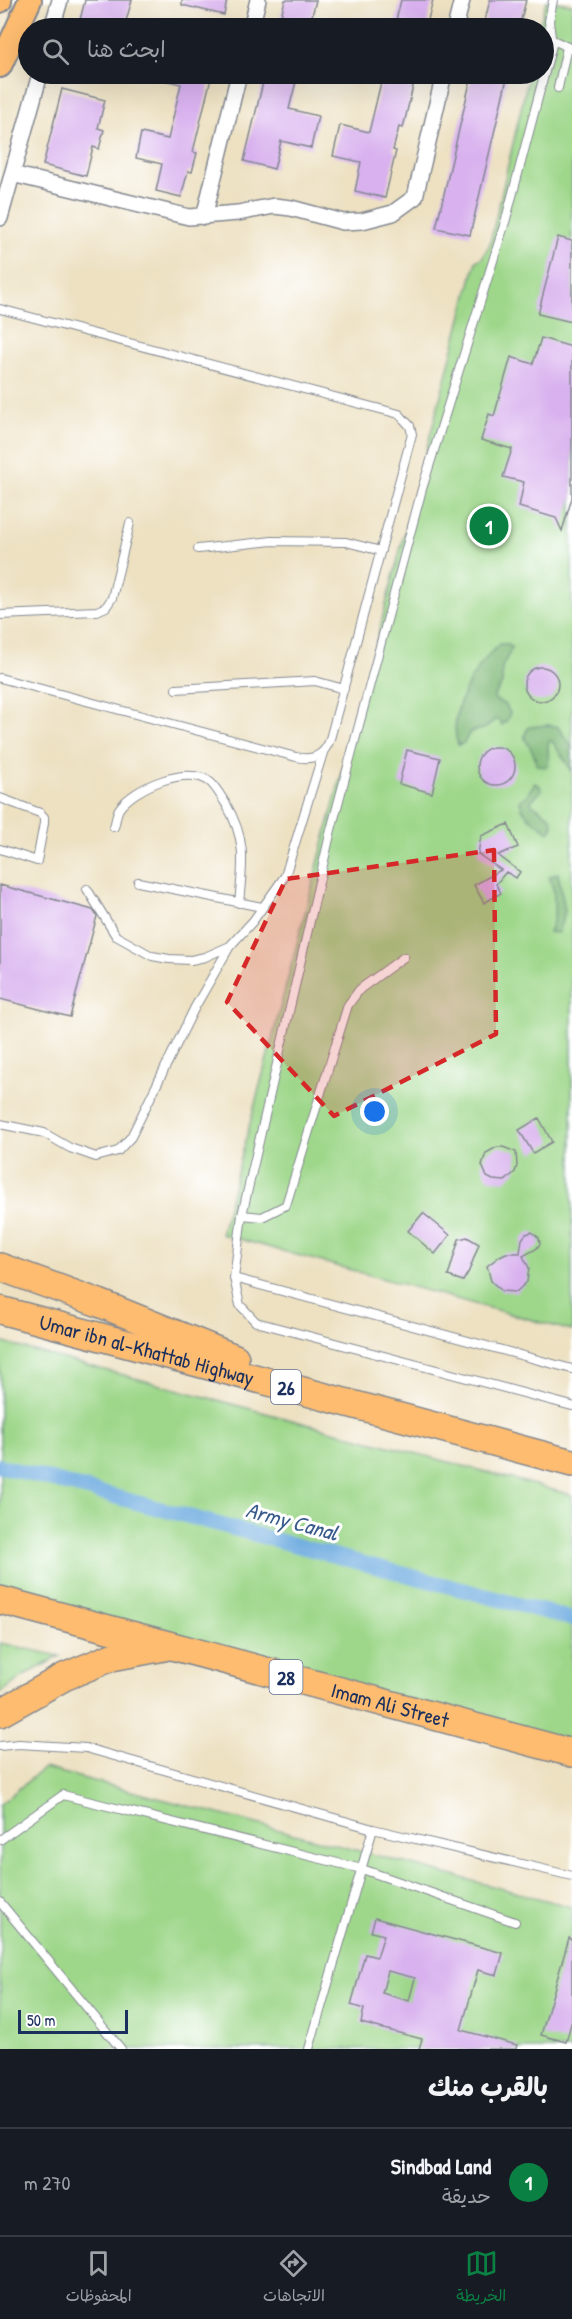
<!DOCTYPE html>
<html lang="ar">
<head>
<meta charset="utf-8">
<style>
  body { margin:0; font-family:"Patrick Hand","Playpen Sans Arabic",sans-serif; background:#20242c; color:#f1f3f6; direction:rtl }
  .scale { position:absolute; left:18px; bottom:15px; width:110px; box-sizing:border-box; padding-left:6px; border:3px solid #1b2f5e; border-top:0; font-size:16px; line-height:21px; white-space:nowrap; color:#1b2f5e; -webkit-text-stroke:4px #fff; paint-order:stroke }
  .you { position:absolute; left:375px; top:1112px; width:21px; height:21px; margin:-15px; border:4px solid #fff; border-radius:50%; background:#1a73e8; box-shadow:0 0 0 9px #1a73e833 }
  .badge { display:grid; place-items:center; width:39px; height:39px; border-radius:50%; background:#0b8043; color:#fff; font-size:20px; font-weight:700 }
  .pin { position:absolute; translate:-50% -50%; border:3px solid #fff; box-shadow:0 2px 6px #0006 }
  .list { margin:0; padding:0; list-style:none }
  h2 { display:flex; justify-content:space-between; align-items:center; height:78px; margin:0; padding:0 24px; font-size:26px }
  h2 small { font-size:20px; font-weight:400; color:#9ea1a6 }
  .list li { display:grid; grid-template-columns:39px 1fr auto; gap:18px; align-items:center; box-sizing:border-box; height:108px; padding:0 24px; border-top:2px solid #363941 }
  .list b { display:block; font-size:22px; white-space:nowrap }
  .list p { margin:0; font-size:20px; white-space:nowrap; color:#9ea1a6 }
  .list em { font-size:20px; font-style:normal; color:#9ea1a6 }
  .icon { flex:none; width:33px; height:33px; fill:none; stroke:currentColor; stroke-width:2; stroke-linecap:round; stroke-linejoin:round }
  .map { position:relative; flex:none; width:572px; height:2049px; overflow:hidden; direction:ltr }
  .search { position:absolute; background:#171b24; box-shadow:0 6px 24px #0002; left:18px; right:18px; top:18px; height:66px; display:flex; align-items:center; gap:15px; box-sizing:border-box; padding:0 21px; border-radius:33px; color:#9ea1a6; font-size:22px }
  .sheet { height:186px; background:#171b24 }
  nav { display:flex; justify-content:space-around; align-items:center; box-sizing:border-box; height:84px; border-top:2px solid #363941; background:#171b24; font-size:16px; color:#9ea1a6 }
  nav a { display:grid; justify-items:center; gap:3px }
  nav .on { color:#0b8043 }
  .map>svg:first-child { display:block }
  .green { fill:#9ed78a; stroke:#5c8374; stroke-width:1.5 }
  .forest { fill:#7eb876; stroke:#4c746a; stroke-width:1.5 }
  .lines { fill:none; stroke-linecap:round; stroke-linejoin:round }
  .canal { stroke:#6eace0; stroke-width:15 }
  .building { fill:#d8b1ee; fill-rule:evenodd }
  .lane-casing { stroke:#848890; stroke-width:10 }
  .street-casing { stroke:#848890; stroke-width:18 }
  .primary-casing { stroke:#848890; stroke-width:26 }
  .highway-casing { stroke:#848890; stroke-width:30 }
  .lane { stroke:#fff; stroke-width:8 }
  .street { stroke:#fff; stroke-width:15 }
  .primary { stroke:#fdbc70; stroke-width:22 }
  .highway { stroke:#fdbc70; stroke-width:27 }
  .marked { fill:#d62828; fill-opacity:0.2; stroke:#d62828; stroke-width:4.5; stroke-dasharray:12 8; stroke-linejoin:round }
  .labels { text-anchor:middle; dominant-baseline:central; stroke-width:6; stroke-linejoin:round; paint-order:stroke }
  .shield { fill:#fff; stroke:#5f6d8e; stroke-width:1.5 }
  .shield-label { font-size:20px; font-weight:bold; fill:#1b2f5e }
  .street-label { font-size:21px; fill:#1b2f5e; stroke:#fff }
  .water-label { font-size:22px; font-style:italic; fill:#385b8c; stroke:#fff }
</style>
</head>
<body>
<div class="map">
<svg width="572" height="2049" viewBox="0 0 572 2049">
  <rect width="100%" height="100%" fill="#fff"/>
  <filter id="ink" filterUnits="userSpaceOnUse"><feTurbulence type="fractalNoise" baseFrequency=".0167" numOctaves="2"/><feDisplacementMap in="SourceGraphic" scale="12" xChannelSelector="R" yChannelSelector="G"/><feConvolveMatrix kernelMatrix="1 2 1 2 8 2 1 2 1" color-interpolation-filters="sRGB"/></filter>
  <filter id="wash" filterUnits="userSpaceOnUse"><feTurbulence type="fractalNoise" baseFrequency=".008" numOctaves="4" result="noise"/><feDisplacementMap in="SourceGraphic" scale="24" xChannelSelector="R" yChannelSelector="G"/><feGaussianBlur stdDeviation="1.35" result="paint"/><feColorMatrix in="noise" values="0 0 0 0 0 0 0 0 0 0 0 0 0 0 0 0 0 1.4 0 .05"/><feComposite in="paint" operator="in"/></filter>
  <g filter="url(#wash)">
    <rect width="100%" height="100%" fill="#ede1c2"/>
    <path class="green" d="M546,1L572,4V1331L221,1234L476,261L482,258L490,244L529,74H544V28H539Z
      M0,1342L572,1495V1743L0,1591Z
      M0,1643L60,1656L22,1677L0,1694Z
      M44,1768L572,1907V2049H0V1804Z"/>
    <path class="forest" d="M500,644H507L512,648L502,667V684L494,696L495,700L506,705L510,713L507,720L502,725L499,720H494L486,728L470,732L464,743L458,745C446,712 476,664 500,644Z
      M550,725L558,727L572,747V771L552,741H549C546,749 550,757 548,765L545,767L537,765C535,761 535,758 534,755C530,743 519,740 529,727Z
      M535,783L540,786L541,791L531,801L532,804L551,817L553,826L549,832C539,824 520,815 520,800L526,796Z
      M558,873L565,911L558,933L549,932L554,919V891L549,877Z"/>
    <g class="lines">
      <path class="canal" d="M0,1466L572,1619"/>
    </g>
    <g id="blocks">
      <path class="building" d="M85,0H132L124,28H78Z
        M182,0H227L224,15L182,5Z
        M285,0H316L309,28H278Z
        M401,0H433L426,28H394Z
        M490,0H526L519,28H483Z
        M156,74H212L193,152L197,153L192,172L188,171L181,197L156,191L162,164L136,158L141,133L168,139L181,84L155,78Z
        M265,74H298L289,109L318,116L311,148L281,141L274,169L244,161Z
        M383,74H416L403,128L399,127L393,150L396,151L385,198L355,191L361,162L333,156L340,125L369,132Z
        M472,74H508L470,235L436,228Z
        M62,89L105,100L98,128L104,130L99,149L93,147L86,176L43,165Z
        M558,237L572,241V322L538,314Z
        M541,338L572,347V498L562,531L556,518L519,507L524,482L503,477L512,449L481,440L489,414L494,416L511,357L533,364Z
        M524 684a17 17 0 1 1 34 0a17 17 0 1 1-34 0Z
        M477 766a19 19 0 1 1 38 0a19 19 0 1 1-38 0Z
        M407,750L440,758L432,793L399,784Z
        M508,824L518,847L498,855L520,872L516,878L506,872L496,884L501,893L484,903L474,885L501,870L478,854L481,836Z
        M0,885L93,910L97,916L70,1017L0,999Z
        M539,1118L552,1142L533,1153L519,1130Z
        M497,1147H503L516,1152L517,1166L515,1172L505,1181L493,1180L487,1177L482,1165L486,1153Z
        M423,1213L450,1235L435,1254L408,1231Z
        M532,1232L539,1238L540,1244L536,1249L523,1256L529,1268L527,1282L516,1292L502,1291L491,1281L487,1266L500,1256L506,1253H520L522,1239L526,1234Z
        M467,1237L479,1244L469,1271L463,1281L448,1276L459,1239Z
        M375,1918L503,1953L497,1975L478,1970L461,2030L517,2045L516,2049H419L422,2039L361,2023L364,2009L351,2005L365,1954L377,1957L384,1935L371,1932ZM388,1971L415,1978L409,2001L382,1993Z
        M569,1938L572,1939V2020L566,2042L541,2035Z"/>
    </g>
  </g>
  <g filter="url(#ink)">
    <use href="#blocks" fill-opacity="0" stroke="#848890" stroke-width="1.5"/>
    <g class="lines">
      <g class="lane-casing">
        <path id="lane" d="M553,0L549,21L552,45L506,219L422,489L331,830L242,1215L234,1278L240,1305L256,1322L572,1406
          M553,40L572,49
          M558,88L567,47
          M0,309L399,414L410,426L412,434L330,739C325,755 313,761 296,757L0,678
          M198,549L272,541L346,542L381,551
          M0,615L97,611L106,607L112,598L130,523
          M176,689L315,681L344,689
          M0,798L40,813L44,817V823L37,861L0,849
          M114,827C116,822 116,814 119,809C133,788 188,764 210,782C217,788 221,797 226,804C247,840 243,863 239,903
          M138,882L262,907
          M87,889L116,936L152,956L169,959L191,960L205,957L230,946L253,921L285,876L323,753
          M0,1124L44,1133L70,1148L96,1157L118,1151L131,1137L195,1007L230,946
          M242,1215L262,1217L286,1205L348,1005L360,989L404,957
          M234,1278L572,1369
          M0,1746L19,1744L86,1748L373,1829L572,1876
          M0,1840L63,1795L362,1869L515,1922
          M0,1902L121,2049
          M309,2049L373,1829"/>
      </g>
      <g class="street-casing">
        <path id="street" d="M52,28L60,0
          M251,28L258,0
          M455,28L462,0
          M12,174L189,217L238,213L274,206L291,208L343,222L362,221L393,213L415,197L444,74
          M204,217L239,74
          M0,218L40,74"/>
      </g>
      <g class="primary-casing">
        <path id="primary" d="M0,1V0
          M0,66L30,0"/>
      </g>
      <g class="highway-casing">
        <g id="highway">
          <path d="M0,1267L99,1303L235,1358"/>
          <path id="s1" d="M0,1310L572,1463"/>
          <path id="s2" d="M0,1600L572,1753"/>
          <path d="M0,1713L64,1677L112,1657L164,1647"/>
        </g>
      </g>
      <use href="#lane" class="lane"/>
      <use href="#street" class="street"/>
      <use href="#primary" class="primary"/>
      <use href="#highway" class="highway"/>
    </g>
  </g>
  <path class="marked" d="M494,850L496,1034L334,1116L227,1002L286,879Z"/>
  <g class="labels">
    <g class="shield">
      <rect x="271" y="1370" width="30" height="34" rx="4.5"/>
      <rect x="269.5" y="1660" width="33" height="34" rx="4.5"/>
    </g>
    <g class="shield-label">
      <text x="286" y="1387">26</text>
      <text x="286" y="1677">28</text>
    </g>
    <g class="street-label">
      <text stroke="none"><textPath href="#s1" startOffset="152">Umar ibn al-Khattab Highway</textPath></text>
      <text stroke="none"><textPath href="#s2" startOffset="404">Imam Ali Street</textPath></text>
    </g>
    <g class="water-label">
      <text transform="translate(292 1521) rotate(15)">Army Canal</text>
    </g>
  </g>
</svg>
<div class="scale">50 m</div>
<div class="you"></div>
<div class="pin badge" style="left:489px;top:526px">1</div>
<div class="search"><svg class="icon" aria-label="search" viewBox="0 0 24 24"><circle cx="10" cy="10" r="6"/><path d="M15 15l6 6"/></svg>ابحث هنا</div>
</div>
<section class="sheet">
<h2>بالقرب منك<small></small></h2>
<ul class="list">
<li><span class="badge">1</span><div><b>Sindbad Land</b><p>حديقة</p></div><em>270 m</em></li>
</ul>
</section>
<nav>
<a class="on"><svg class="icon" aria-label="map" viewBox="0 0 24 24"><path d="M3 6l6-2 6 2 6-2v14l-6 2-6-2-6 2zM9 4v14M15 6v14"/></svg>الخريطة</a>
<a><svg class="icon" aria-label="directions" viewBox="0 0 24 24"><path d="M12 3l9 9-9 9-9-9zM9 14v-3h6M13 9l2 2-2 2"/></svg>الاتجاهات</a>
<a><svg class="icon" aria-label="saved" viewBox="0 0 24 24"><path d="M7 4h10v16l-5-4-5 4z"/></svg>المحفوظات</a>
</nav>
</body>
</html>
